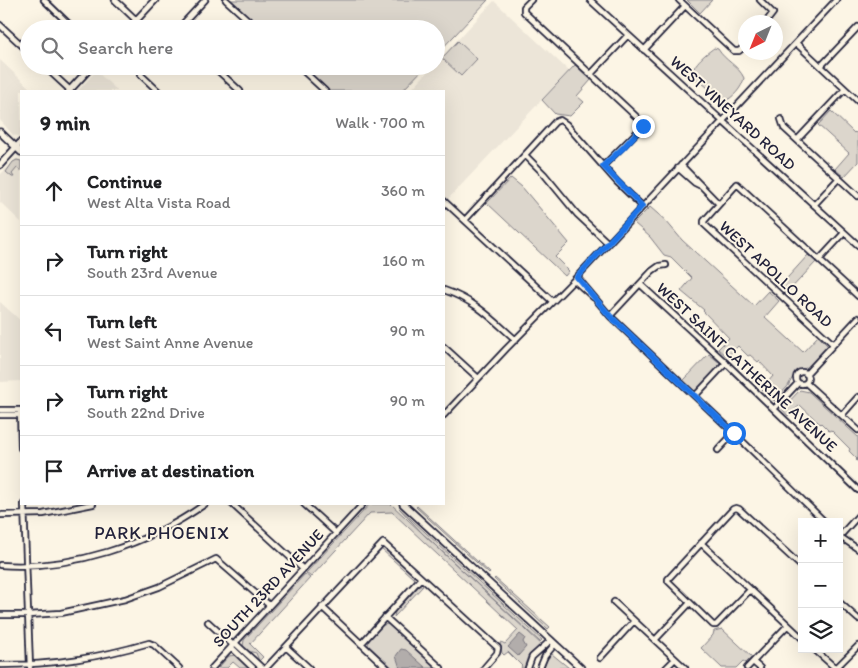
<!DOCTYPE html>
<html lang="en">
<head>
<meta charset="utf-8">
<style>
  body { margin:0; font-family:Itim,sans-serif; background:#f6f6f6; color:#202124 }
  .controls { position:absolute; right:15px; bottom:15px; display:grid; overflow:hidden; border-radius:0px; box-shadow:0 5px 20px #0002 }
  .controls button { width:45px; height:45px; display:grid; place-items:center; padding:0; border:0; border-bottom:1px solid #e0e0e0; background:#fff; color:#202124; font:25px sans-serif }
  .compass { position:absolute; left:738px; top:15px; width:45px; height:45px; border-radius:50%; background:#fff; box-shadow:0 5px 20px #0002; rotate:223deg }
  .stop { position:absolute; width:15px; height:15px; margin:-11px; border:4px solid #1a73e8; border-radius:50%; background:#fff }
  .stop.end { background:#1a73e8; border-color:#fff; box-shadow:0 1px 5px #0008 }
  .list { margin:0; padding:0; list-style:none }
  h2 { display:flex; justify-content:space-between; align-items:center; height:65px; margin:0; padding:0 20px; font-size:21px }
  h2 small { font-size:16px; font-weight:400; color:#757577 }
  .list li { display:grid; grid-template-columns:32px 1fr auto; gap:15px; align-items:center; box-sizing:border-box; height:70px; padding:0 20px; border-top:1px solid #e0e0e0 }
  .list b { display:block; font-size:19px; white-space:nowrap }
  .list p { margin:0; font-size:16px; white-space:nowrap; color:#757577 }
  .list em { font-size:16px; font-style:normal; color:#757577 }
  .icon { flex:none; width:28px; height:28px; fill:none; stroke:currentColor; stroke-width:2; stroke-linecap:round; stroke-linejoin:round }
  .map { position:relative; flex:none; width:858px; height:668px; overflow:hidden }
  .search { position:absolute; background:#fff; box-shadow:0 5px 20px #0002; left:20px; top:20px; width:425px; height:55px; display:flex; align-items:center; gap:12px; box-sizing:border-box; padding:0 18px; border-radius:28px; color:#757577; font-size:19px }
  .panel { position:absolute; background:#fff; box-shadow:0 5px 20px #0002; left:20px; top:90px; width:425px; height:415px; border-radius:0px }
  .map>svg:first-child { display:block }
  .built { fill:#ece5d8 }
  .green { fill:#dcd6cc; stroke:#7f7c84 }
  .water { fill:#b2adab; stroke:#78757e }
  .lines { fill:none; stroke-linecap:round; stroke-linejoin:round }
  .minor-casing { stroke:#22223b; stroke-width:8 }
  .major-casing { stroke:#22223b; stroke-width:9 }
  .minor { stroke:#fcf5e5; stroke-width:4.5 }
  .major { stroke:#fcf5e5; stroke-width:5.5 }
  .route { stroke:#1a73e8; stroke-width:6 }
  .labels { text-anchor:middle; dominant-baseline:central; stroke-width:4; stroke-linejoin:round; paint-order:stroke }
  .street-label { font-size:16px; fill:#22223b; stroke:#fcf5e5 }
  .neighbourhood-label { font-size:18px; letter-spacing:1px; fill:#22223b; stroke:#fcf5e5 }
</style>
</head>
<body>
<div class="map">
<svg width="858" height="668" viewBox="0 0 858 668">
  <rect width="100%" height="100%" fill="#fcf5e5"/>
  <filter id="ink" filterUnits="userSpaceOnUse"><feTurbulence type="fractalNoise" baseFrequency=".02" numOctaves="2"/><feDisplacementMap in="SourceGraphic" scale="10" xChannelSelector="R" yChannelSelector="G"/><feConvolveMatrix kernelMatrix="1 2 1 2 8 2 1 2 1" color-interpolation-filters="sRGB"/></filter>
  <g filter="url(#ink)">
    <path class="built" d="M494,1L569,71L448,199L444,194V91H410L433,66H436V63Z
      M0,60L33,91H21V134L19,136L13,135L0,120Z
      M96,71L118,91H78Z
      M16,159L21,160V222L0,202V175Z
      M0,302L21,321V381L0,382Z"/>
    <path class="green" d="M231,0H488L436,55V29H262Z
      M687,0H712L700,13Z
      M458,41L477,59L461,76L442,58Z
      M714,48L718,49C725,61 738,65 744,78C742,88 733,98 723,102C713,101 713,93 707,87C703,83 697,82 694,77C688,67 707,53 714,48Z
      M575,65L591,80L577,96L584,102L570,116L555,114L542,100Z
      M303,66H426L402,91H330Z
      M831,111L854,133L855,132L858,135V162L844,177L835,169L849,153L818,125Z
      M17,160L21,161V171L17,168L12,174L14,177H12L6,172L13,162Z
      M511,178L522,187L569,243L555,257L569,271L565,276L487,203Z
      M650,207L666,221L682,240L754,306L768,291L779,301L765,317L803,352L818,336L828,346L810,366L795,373L788,386L774,401L762,389L773,376L759,361L758,362L750,355L748,356L738,346L727,357L718,349L729,338L703,311L704,310L681,291L692,278L671,257L664,255L650,237L634,223Z
      M808,255L816,262L786,294L779,287Z
      M709,354L721,364L696,391H694L683,381Z
      M800,390L809,392L858,437V462L856,460L857,459L849,451L850,449L831,430L829,431L821,423L820,424L800,405L788,416L782,409Z
      M370,504H391L542,645L528,656L524,668H521L522,666L508,652L504,655L502,653L500,644L501,642L505,644L518,630L392,512L370,513L311,577L306,573Z
      M417,506L490,573L489,574L416,507Z
      M399,508L542,640L540,642L423,534Z
      M383,548L413,574L414,579L381,549Z
      M305,574L310,578L250,644L263,657L259,661L256,653L248,651L243,646L244,640Z
      M495,578L550,627L548,629L494,579Z
      M419,586H423L394,617L395,612Z
      M389,624V625L436,668H393L368,645L369,640L383,625Z
      M722,629L752,657L746,663L743,661L736,668H722L701,648L713,635L714,631Z
      M552,654L569,668H544L546,661Z
      M235,655L249,668H240L233,662L227,668H218L229,656Z"/>
    <path class="water" d="M520,634L525,638L523,642L526,647L518,656L508,647Z
      M401,649L406,650L426,668H400L396,656Z"/>
    <g class="lines">
      <g class="minor-casing">
        <path id="minor" d="M44,0L74,29
          M115,0L136,20
          M226,0L258,29
          M531,0L524,7V12L643,123L642,127L603,166
          M590,0L858,245
          M679,0L734,51H739L746,45
          M760,0L773,13L766,22
          M0,25L29,52
          M178,29L205,0
          M796,43L858,101
          M644,50L685,6
          M44,66L70,90
          M144,66L141,70V75L158,91
          M213,66L240,91
          M298,66L325,91
          M821,66L858,27
          M591,74L628,35
          M781,119L784,128L858,196
          M797,140L845,89
          M525,155L544,174L577,214L608,243
          M681,165L719,204
          M678,168L695,183L699,185
          M444,201L552,301
          M814,205L839,178
          M465,220L555,122L560,120L566,124L617,182L642,206
          M819,260L844,233
          M577,277L610,316L734,433L825,522
          M574,280L593,297
          M640,284L726,363L858,490
          M444,290C476,301 491,318 516,340
          M610,316L652,271L659,266L666,265
          M833,344L704,224V221L737,184L858,296
          M444,347L478,378
          M796 378a6 6 0 1 1 12 0a6 6 0 1 1-12 0Z
          M806,374L858,318
          M806,383L858,430
          M695,396L726,363
          M774,409L798,383
          M0,410H21
          M20,410L21,448
          M0,415H21
          M444,415L506,349L574,280L836,0
          M842,415L858,397
          M718,450L734,433
          M24,504L30,667
          M232,504L303,569
          M304,504L336,533
          M0,515L43,514L93,504
          M839,536L858,549
          M840,536L858,516
          M701,543L802,638
          M0,565C72,570 147,545 205,504
          M750,590L716,625H713L668,581V579L733,509L736,508L739,509L802,567
          M614,602L685,668
          M839,602L858,619
          M322,607L387,668
          M0,615H28L61,613L125,599L159,587L216,559L269,605
          M385,617L441,668
          M208,622L233,645
          M655,640L689,604
          M235,643L262,668
          M361,644L421,578
          M231,647L253,668
          M286,647L309,668
          M814,649L833,666L837,667L858,646
          M600,658L634,621
          M753,662L760,668
          M0,665C53,665 98,658 149,643L154,645L179,668
          M212,668L363,504
          M266,668L383,543L498,648L497,653L484,668
          M528,668L532,657L551,640
          M540,668L545,656L555,644
          M666,668L675,659
          M747,668L788,625"/>
      </g>
      <g class="major-casing">
        <path id="major" d="M128,29L155,0
          M69,91L92,66
          M0,132L21,152
          M0,165L21,142
          M403,504L581,668"/>
      </g>
      <use href="#minor" class="minor"/>
      <use href="#major" class="major"/>
    </g>
  </g>
  <g class="lines" filter="url(#ink)">
    <path class="route" d="M643,126L623,148L603,166L642,206L577,277L610,316L734,433"/>
  </g>
  <g class="labels">
    <g class="street-label">
      <text transform="translate(733 113) rotate(42)">WEST VINEYARD ROAD</text>
      <text transform="translate(776 274) rotate(43)">WEST APOLLO ROAD</text>
      <text transform="translate(747 367) rotate(43)">WEST SAINT CATHERINE AVENUE</text>
      <text transform="translate(268 588) rotate(-47)">SOUTH 23RD AVENUE</text>
    </g>
    <g class="neighbourhood-label">
      <text x="162" y="533">PARK PHOENIX</text>
    </g>
  </g>
</svg>
<div class="controls">
<button>+</button>
<button>−</button>
<button><svg class="icon" aria-label="layers" viewBox="0 0 24 24"><path d="M12 4l9 5-9 5-9-5zM3 14l9 5 9-5"/></svg></button>
</div>
<svg class="compass" viewBox="-18 -18 36 36"><path d="M0-13l5 13h-10z" fill="#e53935"/><path d="M0 13l5-13h-10z" fill="#757577"/></svg>
<div class="stop" style="left:734px;top:433px"></div>
<div class="stop end" style="left:643px;top:126px"></div>
<div class="search"><svg class="icon" aria-label="search" viewBox="0 0 24 24"><circle cx="10" cy="10" r="6"/><path d="M15 15l6 6"/></svg>Search here</div>
<section class="panel">
<h2>9 min<small>Walk · 700 m</small></h2>
<ul class="list">
<li><svg class="icon" aria-label="ahead" viewBox="0 0 24 24"><path d="M12 20V5M6 11l6-6 6 6"/></svg><div><b>Continue</b><p>West Alta Vista Road</p></div><em>360 m</em></li>
<li><svg class="icon" aria-label="right" viewBox="0 0 24 24"><path d="M7 20v-9h11M14 6l5 5-5 5"/></svg><div><b>Turn right</b><p>South 23rd Avenue</p></div><em>160 m</em></li>
<li><svg class="icon" aria-label="left" viewBox="0 0 24 24"><path d="M17 20v-9H6M10 6l-5 5 5 5"/></svg><div><b>Turn left</b><p>West Saint Anne Avenue</p></div><em>90 m</em></li>
<li><svg class="icon" aria-label="right" viewBox="0 0 24 24"><path d="M7 20v-9h11M14 6l5 5-5 5"/></svg><div><b>Turn right</b><p>South 22nd Drive</p></div><em>90 m</em></li>
<li><svg class="icon" aria-label="arrive" viewBox="0 0 24 24"><path d="M6 21V4h12l-3 4 3 4H6"/></svg><div><b>Arrive at destination</b></div></li>
</ul>
</section>
</div>
</body>
</html>
